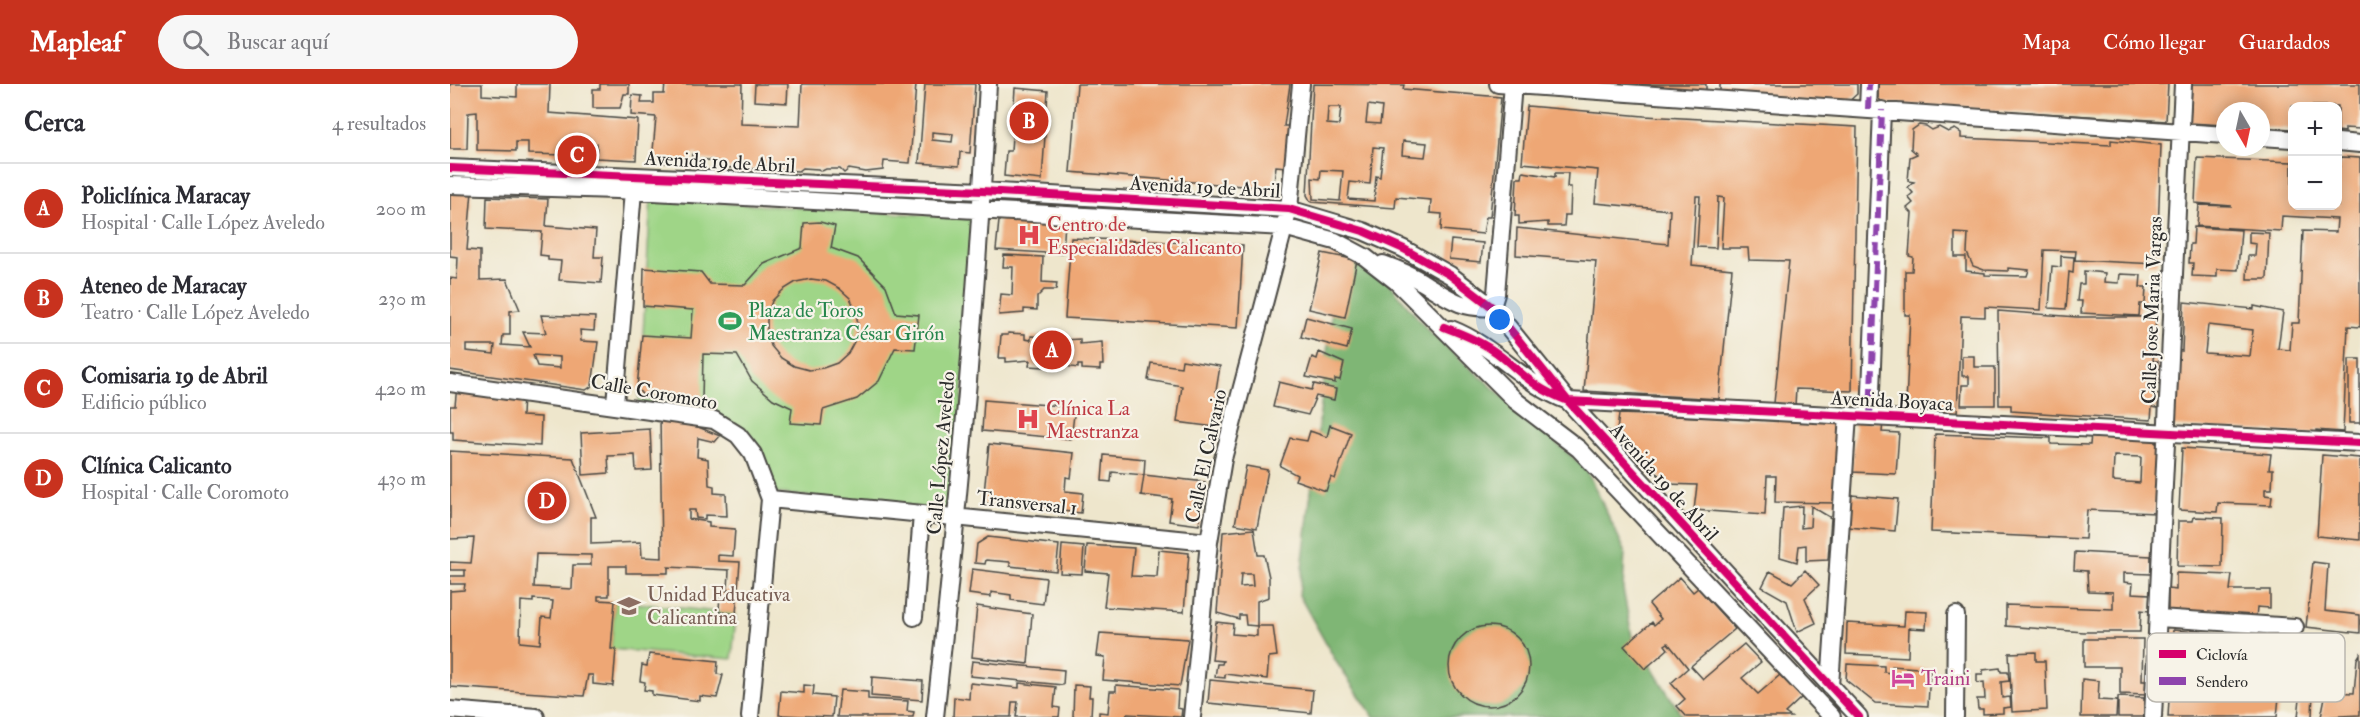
<!DOCTYPE html>
<html lang="es">
<head>
<meta charset="utf-8">
<style>
  body { margin:0; font-family:"IM FELL Double Pica",serif; background:#f7f7f7; color:#2b2b33 }
  .controls { position:absolute; right:18px; top:18px; display:grid; overflow:hidden; border-radius:12px; box-shadow:0 3px 15px #0003 }
  .controls button { width:54px; height:54px; display:grid; place-items:center; padding:0; border:0; border-bottom:2px solid #e1e1e2; background:#fff; color:#2b2b33; font:30px sans-serif }
  .compass { position:absolute; left:1766px; top:18px; width:54px; height:54px; border-radius:50%; background:#fff; box-shadow:0 3px 15px #0003; rotate:171deg }
  .you { position:absolute; left:1050px; top:236px; width:21px; height:21px; margin:-15px; border:4px solid #fff; border-radius:50%; background:#1a73e8; box-shadow:0 0 0 9px #1a73e833 }
  .badge { display:grid; place-items:center; width:39px; height:39px; border-radius:50%; background:#c8321e; color:#fff; font-size:20px; font-weight:700 }
  .pin { position:absolute; translate:-50% -50%; border:3px solid #fff; box-shadow:0 2px 6px #0006 }
  .list { margin:0; padding:0; list-style:none }
  h2 { display:flex; justify-content:space-between; align-items:center; height:78px; margin:0; padding:0 24px; font-size:26px }
  h2 small { font-size:20px; font-weight:400; color:#7c7c81 }
  .list li { display:grid; grid-template-columns:39px 1fr auto; gap:18px; align-items:center; box-sizing:border-box; height:90px; padding:0 24px; border-top:2px solid #e1e1e2 }
  .list b { display:block; font-size:22px; white-space:nowrap }
  .list p { margin:0; font-size:20px; white-space:nowrap; color:#7c7c81 }
  .list em { font-size:20px; font-style:normal; color:#7c7c81 }
  .icon { flex:none; width:33px; height:33px; fill:none; stroke:currentColor; stroke-width:2; stroke-linecap:round; stroke-linejoin:round }
  .map { position:relative; flex:none; width:1910px; height:633px; overflow:hidden }
  header { display:flex; align-items:center; gap:36px; box-sizing:border-box; height:84px; padding:0 30px; background:#c8321e; color:#fff }
  header strong { font-size:28px }
  nav { display:flex; gap:33px; margin-inline-start:auto; font-size:21px }
  .search { width:420px; height:54px; background:#f7f7f7; display:flex; align-items:center; gap:15px; box-sizing:border-box; padding:0 21px; border-radius:33px; color:#7c7c81; font-size:22px }
  main { display:flex }
  aside { flex:1; background:#fff }
  .map>svg:first-child { display:block }
  .green { fill:#9fd587; stroke:#658059; stroke-width:1.5 }
  .forest { fill:#7fb674; stroke:#557050; stroke-width:1.5 }
  .building { fill:#eea775; fill-rule:evenodd }
  .lines { fill:none; stroke-linecap:round; stroke-linejoin:round }
  .minor-casing { stroke:#484743; stroke-width:20 }
  .minor { stroke:#fff; stroke-width:16 }
  .quiet { stroke:#8e44ad; stroke-width:6; stroke-dasharray:12 6; stroke-linecap:butt }
  .cycleway-casing { stroke:#f7f3e8; stroke-width:11 }
  .cycleway { stroke:#d6006c; stroke-width:8 }
  .labels { text-anchor:middle; dominant-baseline:central; stroke-width:4.5; stroke-linejoin:round; paint-order:stroke }
  .street-label { font-size:20px; fill:#2b2b2b; stroke:#f7f3e8 }
  .health-label { font-size:20px; fill:#be3a42; stroke:#f7f3e8; text-anchor:start }
  .leisure-label { font-size:20px; fill:#27864d; stroke:#f7f3e8; text-anchor:start }
  .education-label { font-size:20px; fill:#785e54; stroke:#f7f3e8; text-anchor:start }
  .hotel-label { font-size:20px; fill:#b23c85; stroke:#f7f3e8; text-anchor:start }
  .key { fill:#f7f3e8; stroke:#bab7af; stroke-width:1.5 }
  .key-label { font-size:16px; fill:#2b2b2b }
</style>
</head>
<body>
<header>
<strong>Mapleaf</strong>
<div class="search"><svg class="icon" aria-label="search" viewBox="0 0 24 24"><circle cx="10" cy="10" r="6"/><path d="M15 15l6 6"/></svg>Buscar aquí</div>
<nav><a>Mapa</a><a>Cómo llegar</a><a>Guardados</a></nav>
</header>
<main>
<aside>
<h2>Cerca<small>4 resultados</small></h2>
<ul class="list">
<li><span class="badge">A</span><div><b>Policlínica Maracay</b><p>Hospital · Calle López Aveledo</p></div><em>200 m</em></li>
<li><span class="badge">B</span><div><b>Ateneo de Maracay</b><p>Teatro · Calle López Aveledo</p></div><em>230 m</em></li>
<li><span class="badge">C</span><div><b>Comisaria 19 de Abril</b><p>Edificio público</p></div><em>420 m</em></li>
<li><span class="badge">D</span><div><b>Clínica Calicanto</b><p>Hospital · Calle Coromoto</p></div><em>430 m</em></li>
</ul>
</aside>
<div class="map">
<svg width="1910" height="633" viewBox="0 0 1910 633">
  <rect width="100%" height="100%" fill="#f7f3e8"/>
  <filter id="ink" filterUnits="userSpaceOnUse"><feTurbulence type="fractalNoise" baseFrequency=".0167" numOctaves="2"/><feDisplacementMap in="SourceGraphic" scale="12" xChannelSelector="R" yChannelSelector="G"/><feConvolveMatrix kernelMatrix="1 2 1 2 8 2 1 2 1" color-interpolation-filters="sRGB"/></filter>
  <filter id="wash" filterUnits="userSpaceOnUse"><feTurbulence type="fractalNoise" baseFrequency=".008" numOctaves="4" result="noise"/><feDisplacementMap in="SourceGraphic" scale="24" xChannelSelector="R" yChannelSelector="G"/><feGaussianBlur stdDeviation="1.35" result="paint"/><feColorMatrix in="noise" values="0 0 0 0 0 0 0 0 0 0 0 0 0 0 0 0 0 1.4 0 .05"/><feComposite in="paint" operator="in"/></filter>
  <g filter="url(#wash)">
    <rect width="100%" height="100%" fill="#eee6cc"/>
    <path class="green" d="M201,115L525,134L504,427L324,409L289,344L189,318Z
      M165,517L286,530L282,575L161,565Z"/>
    <path class="forest" d="M889,165L921,177L980,249L1136,385L1175,467L1173,505L1182,553L1233,633H924L887,579L849,511Z"/>
    <g id="blocks">
      <path class="building" d="M0,0H32V11L67,13V0H100L99,29L188,36L186,76L146,74L147,60L135,59V66L115,65V71L78,70V58H66V67L27,66V28L18,29L17,65H0Z
        M150,0H179V10H174L170,24H143V5H150Z
        M215,0H292L291,40L350,42L352,0H466L460,79L434,77L433,86L416,88L399,85L394,89L390,85H376L372,87L368,85L353,84L349,87L266,83L267,77L247,75V70H242L241,80L202,78L206,33L181,31L182,11L192,12L191,19H204V10H214Z
        M305,0H338L337,19L304,17Z
        M475,0H525L520,69L510,68L509,82L469,79ZM482,48L503,50L502,58L482,56Z
        M627,0H840L834,42H841L837,83L826,82L824,99L817,104L620,88Z
        M863,0L954,1L953,5L1051,13L1040,133H1036L1033,150L991,146L992,130L980,129L981,116L946,113L945,124L861,118L857,111ZM918,21L932,23L930,40L916,39ZM878,23H891L889,41L877,40ZM953,57L977,59L975,73L952,71ZM923,63L933,64L930,93L926,92L924,117L898,115L900,98L920,100ZM871,86L893,87L890,117L863,115L862,94L870,95Z
        M1155,0H1256V9Z
        M1270,0H1407V10L1396,20L1270,12Z
        M1428,0H1718L1716,37L1433,19L1428,14Z
        M1742,0H1910V45L1895,44V48L1888,47V22H1842V45L1811,43V27H1775V41L1740,39Z
        M565,4L598,7L592,96L554,92L556,67H561Z
        M1077,22L1194,32L1407,43L1402,307L1346,305L1345,321L1324,319L1339,177L1299,176L1298,164H1271L1274,114L1268,113L1266,164L1247,163L1250,112H1246L1242,181L1282,185L1269,315L1134,307L1146,177L1066,171L1067,144L1218,160L1220,126L1145,119L1148,86L1072,79Z
        M1469,41L1476,42L1482,46L1489,43L1498,48L1505,45L1511,49V54L1661,61V56L1711,61L1707,180L1625,176L1626,167L1594,166L1591,226L1535,223V233L1511,232L1507,331L1469,330L1470,322L1456,321L1460,231H1455V187H1462L1463,173L1459,172L1462,129L1457,124L1463,119L1458,113L1463,109L1458,103L1464,98L1458,97L1460,73L1467,70L1461,65L1462,46ZM1505,149L1518,150L1517,169L1523,182L1534,186L1558,187V184L1579,186L1577,192L1535,191V189L1516,187V173H1505Z
        M1891,73L1910,74V243L1898,242L1893,348L1866,346V350L1721,342L1726,266L1732,267L1734,218L1804,225V222L1833,228L1828,265L1840,266L1842,239H1849L1853,147L1886,148L1887,135L1832,132L1831,147L1747,142L1749,121L1782,122L1745,119L1747,74L1842,78V122H1888V82H1890ZM1758,241L1803,246L1800,272L1755,269Z
        M1073,88L1105,93V89H1118L1117,103H1121L1120,131H1115L1114,142H1098V138L1069,140V132H1065L1067,94H1072Z
        M0,106L22,107L17,166L30,167V196L57,195L70,226L60,227V251H53L52,261L80,263L73,248L96,249L91,231L145,233L144,247L130,246L131,257L148,258L142,302L136,306L0,286V194L7,195L8,173L0,172ZM16,261H45L44,270L16,267ZM83,271L110,273V284L87,282Z
        M37,113L98,115L96,142L146,146L144,173H153L151,199L109,196L111,177L98,176V172L90,171L92,148L36,145Z
        M553,134L615,137L613,170L546,166L549,137Z
        M370,138L385,142L381,164L408,174L436,202L446,229L469,231L465,265L445,264L429,297L407,315L373,326L371,341L340,339L342,324L323,315L302,297L287,271L253,270L252,316L194,313L187,304L192,251L241,254L243,226L193,222L194,184L251,188L260,200L295,201L314,180L352,164L354,139ZM361,195L376,197L389,204L400,214L406,227L408,242L405,256L398,269L387,279L373,284L359,286L344,282L331,274L321,262L317,247V232L322,217L333,206L346,198Z
        M1744,143L1791,146L1788,186L1767,185V193L1742,192L1743,179H1739L1740,160H1743Z
        M1799,148L1819,149L1817,195H1797L1798,172H1805L1806,160L1799,159Z
        M621,154L793,161L788,244L615,234Z
        M1001,156L1033,159L1031,178L999,175Z
        M872,169L907,176L895,233L859,225Z
        M554,171L593,173L592,198L607,199L606,206H594L587,213V226L574,225V229L549,231L551,210L562,211L563,183H553Z
        M1611,172L1624,173L1623,189L1619,188L1616,225L1599,224L1602,182L1611,183Z
        M1634,187L1655,189L1654,198L1669,199L1670,190L1691,191L1690,203H1696L1695,220H1690L1689,232L1631,229L1632,217H1627L1629,200H1634Z
        M1548,227L1627,233H1706L1703,277H1708L1707,285H1711L1710,300L1702,299L1701,309L1709,310L1708,324L1702,323L1701,336L1561,327V321H1549Z
        M856,233L902,245L897,265L851,253Z
        M558,249L575,250V255L581,256V252L597,253V257L630,255V260L652,258L653,281H650V286L632,285V281H628V284L594,279V283L579,282L580,276L556,278V274H549L551,251H558Z
        M869,268L894,279L890,296L885,295V299L856,293L862,273L867,275Z
        M1512,272H1524V283H1545V321H1511L1512,301H1519V292H1512Z
        M1899,275H1910V339H1899Z
        M732,276L770,282L766,307L773,308L772,320H767L765,343L727,338L732,302L698,296L701,279L731,283Z
        M829,298L862,306L864,300L886,305L884,316L866,312L858,331L823,323Z
        M7,301L73,310L72,332L91,333L90,362L3,356V348H0V322H5Z
        M534,316L625,323L621,355L532,347Z
        M1169,330L1392,338L1387,419L1325,418L1326,392H1317L1315,431L1244,426L1247,401L1217,400L1167,347Z
        M210,332L241,340L270,352L265,358L248,354L247,373L258,375L259,401L264,402V409L276,410L277,432L255,431V435L246,434L245,426H239V435L259,438V443L285,445L283,472L268,471V477L290,478L286,530L269,528L270,506L278,507L279,486L218,483V489H176V482H159V512H148V516L165,517L161,565H166L163,602L143,600V591H138L134,612L0,603V507L14,506L15,500H0V492H15V486H0V478L21,479L24,454L0,455V367L123,374L146,433H141V460L191,458L192,473L212,474ZM86,470L141,471V481H123L122,505L84,503ZM83,515L103,517L101,534L92,533L90,560L70,558L71,517L83,518Z
        M1405,337L1433,338L1432,348L1449,349L1446,390L1402,388Z
        M880,341L901,349L885,395L881,393L876,407L845,396L847,391L830,382L840,354L857,357L860,347L877,353Z
        M200,345L202,386L186,387L185,371L158,372L159,389L133,391L131,349Z
        M1485,350L1601,354V360L1640,361L1641,350L1698,352L1708,361L1705,429L1637,426L1635,455L1481,448ZM1664,372L1691,373L1690,399L1663,397Z
        M539,360L624,369L621,394L616,393L615,407L633,409L631,429L533,419Z
        M1732,364L1821,370L1819,385H1823L1822,405H1815V411L1822,412L1821,421L1768,419L1767,428L1729,426Z
        M654,371L695,375L694,391L662,388L661,398L652,397Z
        M1872,371L1910,374V456L1867,452Z
        M796,382L818,386L807,444L785,440Z
        M694,391L755,398L749,441L719,437L722,415L691,411Z
        M1401,411L1448,415L1445,447L1398,443Z
        M1352,422L1351,444L1360,443L1361,422L1381,434L1378,476L1356,477V461L1349,462L1347,478L1330,473L1333,424Z
        M1744,433L1773,434L1772,483L1727,482L1728,437H1743Z
        M804,445L808,471H814L819,493V513L807,517V542L796,541L795,531H789V535L767,529L773,448ZM791,490H802L803,502L790,503Z
        M538,453L609,461L606,487L560,482V478L536,476L535,480L525,479L527,460Z
        M612,461L634,463L632,490L610,489Z
        M637,461L684,464L681,492L707,493L709,466L739,469L734,528L654,523L658,489L635,487Z
        M1625,468L1701,472V490L1674,489V498L1683,499L1682,509L1700,510L1699,527L1691,526L1690,548H1634L1556,542V521L1663,525V508L1638,507L1637,487L1624,486Z
        M1863,478L1878,480L1875,527L1910,531V549L1856,543Z
        M522,485L596,494L593,520L561,516V511L541,508V513L519,510Z
        M1355,486L1369,501L1355,514L1366,539L1347,548L1337,517L1312,503L1320,487L1342,499Z
        M1726,489L1782,491L1780,506H1820V524L1807,523L1806,534L1718,531V505L1726,506Z
        M1230,493L1243,508L1248,504L1285,545L1241,582L1253,595L1294,560L1311,578L1292,594L1308,610L1330,591L1352,613L1335,629L1341,633H1237L1227,622L1235,615L1221,599L1238,584L1218,559L1215,561L1218,565L1195,585L1174,562L1202,538L1204,541L1211,535L1199,520Z
        M527,522L582,530L578,580L522,573Z
        M1455,527L1477,528L1476,545L1459,544L1458,573L1396,570L1397,539L1454,542Z
        M766,538L783,540L782,550L807,552V542H823L827,572L819,573L817,595L775,590V594L765,593L767,580H772L773,577L762,576Z
        M999 582a40 40 0 1 1 80 0a40 40 0 1 1-80 0Z
        M1723,546L1834,556L1832,577L1803,575L1802,601L1830,603L1827,633H1718Z
        M650,549L738,555L730,602L653,596L655,573L647,572Z
        M1634,555H1693L1692,597H1696V611L1670,610V583H1634Z
        M1586,568V577H1595L1597,626L1562,628L1559,569Z
        M199,570L268,577L267,590L273,591L267,614L250,612V617L202,611V607L194,606L195,598L190,597L192,581L197,582Z
        M1910,570V631L1871,633L1876,608L1904,609L1907,575Z
        M522,577L614,586L613,601L520,592Z
        M1397,580L1434,582V588L1441,589L1442,582L1480,585L1478,622L1425,619L1396,596Z
        M1550,584L1551,588H1558L1559,597L1551,598L1552,614L1560,613L1561,623L1553,624V629L1533,630V625H1528L1527,615H1535L1534,598L1527,599V590H1533V586Z
        M422,593L473,597L472,616L421,612Z
        M1632,595L1649,597L1648,616L1667,617L1666,633H1631Z
        M760,596L863,606L861,629L758,619Z
        M520,599L569,604V599L606,603L604,623L610,624L609,633H566L568,618H562L561,633H503L504,613L519,615Z
        M354,601L364,602L363,611L384,613L382,633L329,631L331,607L354,609Z
        M624,601L640,602L639,613H642L641,633H623Z
        M666,601L728,606L727,624L732,625L731,633L677,630L676,633H649V628L658,629L660,607H666Z
        M1851,605L1863,606L1862,633H1848Z
        M390,606L418,608V615L458,617L457,627L464,628L463,633H387Z
        M1668,613L1694,614V633H1668Z"/>
    </g>
  </g>
  <g filter="url(#ink)">
    <use href="#blocks" fill-opacity="0" stroke="#484743" stroke-width="1.5"/>
    <g class="lines">
      <g class="minor-casing">
        <path id="minor" d="M1048,0L1775,51
          M1418,25L1419,0
          M1811,53L1842,55
          M1888,58L1910,60
          M0,84L532,107L839,125L913,147L954,165L1000,191L1042,223L1118,317L1409,633
          M0,101L167,106L834,143L885,157L915,173L947,198L1066,317L1129,365L1382,633
          M933,180C947,185 960,190 972,198C997,213 1011,226 1042,223L1046,210L1063,0
          M1001,245C1045,262 1073,300 1118,317L1910,359
          M0,299L264,336L288,351L303,370L320,415L300,633
          M165,320L183,107
          M1420,333L1432,26
          M320,415L759,458
          M464,533L472,430
          M1709,534L1845,543
          M1380,602L1398,331
          M0,626L86,633
          M485,633C509,422 527,212 538,0
          M742,633L759,458L773,375L839,125L851,0
          M1505,633L1506,531
          M1703,633L1733,0"/>
      </g>
      <use href="#minor" class="minor"/>
      <path class="quiet" d="M1418,25L1419,0
        M1420,333L1432,26"/>
      <g class="cycleway-casing">
        <path id="cycleway" d="M0,84L532,107L839,125L913,147L954,165L1000,191L1042,223L1118,317L1409,633
          M994,243C1015,251 1035,259 1052,273C1077,294 1086,305 1118,317L1910,359"/>
      </g>
      <use href="#cycleway" class="cycleway"/>
    </g>
  </g>
  <defs>
    <g id="hospital-bare" transform="scale(1.8)"><path d="M-5-5h3v3.5h4V-5h3V5h-3V1.5h-4V5h-3Z" fill="#e0444e" stroke="#f7f3e8" stroke-width="2.5" paint-order="stroke"/></g>
    <g id="stadium-bare" transform="scale(1.8)"><path d="M0-5a6.5 5 0 1 0 0 10a6.5 5 0 1 0 0-10ZM-3.5-1.8h7v3.6h-7Z" fill="#2e9e5b" stroke="#f7f3e8" stroke-width="2.5" paint-order="stroke"/></g>
    <g id="school-bare" transform="scale(1.8)"><path d="M0-5L7-2L0 1L-7-2ZM-4 1L0 2.5L4 1V4Q0 6-4 4Z" fill="#8d6e63" stroke="#f7f3e8" stroke-width="2.5" paint-order="stroke"/></g>
    <g id="hotel-bare" transform="scale(1.8)"><path d="M-6-4.5h1.5V1H6V5H4.5V3h-9V5H-6ZM-4 0a1.8 1.8 0 1 1 3.6 0ZM.5 0V-2.5h3Q6-2.5 6 0Z" fill="#d1479c" stroke="#f7f3e8" stroke-width="2.5" paint-order="stroke"/></g>
  </defs>
  <g fill-rule="evenodd">
    <use href="#hospital-bare" x="579" y="151"/>
    <use href="#stadium-bare" x="280" y="237"/>
    <use href="#hospital-bare" x="578" y="335"/>
    <use href="#school-bare" x="179" y="522"/>
    <use href="#hotel-bare" x="1453" y="594"/>
  </g>
  <g class="labels">
    <g class="street-label">
      <text transform="translate(270 78) rotate(3)">Avenida 19 de Abril</text>
      <text transform="translate(755 103) rotate(3)">Avenida 19 de Abril</text>
      <text transform="translate(1702 226) rotate(-88)">Calle Jose Maria Vargas</text>
      <text transform="translate(204 308) rotate(10)">Calle Coromoto</text>
      <text transform="translate(1442 317) rotate(3)">Avenida Boyaca</text>
      <text transform="translate(491 369) rotate(-85)">Calle López Aveledo</text>
      <text transform="translate(756 372) rotate(-78)">Calle El Calvario</text>
      <text transform="translate(1214 398) rotate(48)">Avenida 19 de Abril</text>
      <text transform="translate(577 419) rotate(6)">Transversal 1</text>
    </g>
    <g class="health-label">
      <text x="597" y="140">Centro de<tspan x="597" dy="23">Especialidades Calicanto</tspan></text>
      <text x="596" y="324">Clínica La<tspan x="596" dy="23">Maestranza</tspan></text>
    </g>
    <g class="leisure-label">
      <text x="298" y="226">Plaza de Toros<tspan x="298" dy="23">Maestranza César Girón</tspan></text>
    </g>
    <g class="education-label">
      <text x="197" y="510">Unidad Educativa<tspan x="197" dy="23">Calicantina</tspan></text>
    </g>
    <g class="hotel-label">
      <text x="1471" y="594">Traini</text>
    </g>
  </g>
  <rect x="1697" y="549" width="198" height="69" rx="9" class="key"/>
  <rect x="1709" y="566" width="27" height="8" fill="#d6006c"/>
  <rect x="1709" y="593" width="27" height="8" fill="#8e44ad"/>
  <g class="key-label">
    <text x="1746" y="576">Ciclovía</text>
    <text x="1746" y="603">Sendero</text>
  </g>
</svg>
<div class="controls">
<button>+</button>
<button>−</button>
</div>
<svg class="compass" viewBox="-18 -18 36 36"><path d="M0-13l5 13h-10z" fill="#e53935"/><path d="M0 13l5-13h-10z" fill="#7c7c81"/></svg>
<div class="you"></div>
<div class="pin badge" style="left:602px;top:266px">A</div>
<div class="pin badge" style="left:579px;top:37px">B</div>
<div class="pin badge" style="left:127px;top:71px">C</div>
<div class="pin badge" style="left:97px;top:417px">D</div>
</div>
</main>
</body>
</html>
